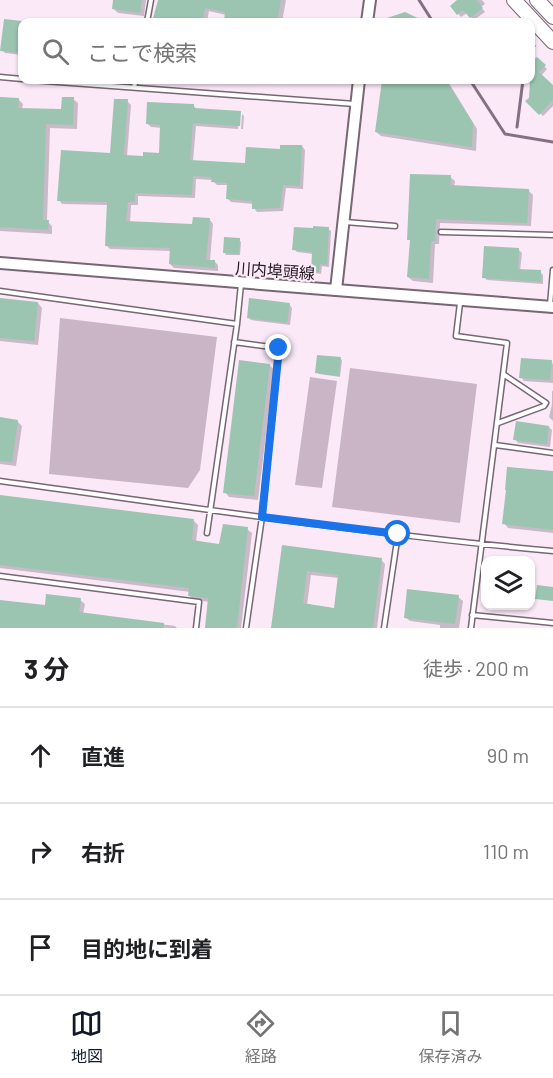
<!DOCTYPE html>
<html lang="ja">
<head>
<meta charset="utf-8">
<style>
  body { margin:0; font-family:Barlow,"Noto Sans JP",sans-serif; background:#f6f6f6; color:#202124 }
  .controls { position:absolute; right:18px; bottom:18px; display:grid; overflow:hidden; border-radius:12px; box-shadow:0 2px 4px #0004 }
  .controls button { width:54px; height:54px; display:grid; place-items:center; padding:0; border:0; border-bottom:2px solid #e0e0e0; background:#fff; color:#202124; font:30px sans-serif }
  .stop { position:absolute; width:18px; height:18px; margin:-14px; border:4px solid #1a73e8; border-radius:50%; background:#fff }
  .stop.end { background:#1a73e8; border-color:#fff; box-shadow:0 2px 6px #0008 }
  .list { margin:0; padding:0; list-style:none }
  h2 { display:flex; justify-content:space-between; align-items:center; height:78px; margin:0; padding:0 24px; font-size:26px }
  h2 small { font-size:20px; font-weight:400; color:#757577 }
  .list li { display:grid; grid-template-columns:39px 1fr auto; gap:18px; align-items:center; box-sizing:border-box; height:96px; padding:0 24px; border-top:2px solid #e0e0e0 }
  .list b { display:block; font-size:22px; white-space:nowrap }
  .list em { font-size:20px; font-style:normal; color:#757577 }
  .icon { flex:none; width:33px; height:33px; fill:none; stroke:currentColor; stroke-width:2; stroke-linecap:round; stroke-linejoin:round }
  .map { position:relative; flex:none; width:553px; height:628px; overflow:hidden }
  .search { position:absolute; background:#fff; box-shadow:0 2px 4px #0004; left:18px; right:18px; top:18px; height:66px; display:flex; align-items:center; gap:15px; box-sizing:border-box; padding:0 21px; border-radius:12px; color:#757577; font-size:22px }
  .sheet { height:366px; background:#fff }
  nav { display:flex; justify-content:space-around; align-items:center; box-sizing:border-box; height:84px; border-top:2px solid #e0e0e0; background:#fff; font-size:16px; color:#757577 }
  nav a { display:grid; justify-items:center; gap:3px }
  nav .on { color:#111827 }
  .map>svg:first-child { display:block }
  .green { fill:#c9b5c6 }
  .shadow { fill:#0003; fill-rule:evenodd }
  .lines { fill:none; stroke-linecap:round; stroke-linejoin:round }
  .stream { stroke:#876f83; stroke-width:3 }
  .building { fill:#9bc5b1; fill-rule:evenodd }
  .service-casing { stroke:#766773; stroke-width:7 }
  .tertiary-casing { stroke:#766773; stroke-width:14 }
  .secondary-casing { stroke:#766773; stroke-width:14 }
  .trunk-casing { stroke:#766773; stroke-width:16 }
  .service { stroke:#fff; stroke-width:4 }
  .tertiary { stroke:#fff; stroke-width:10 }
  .secondary { stroke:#fff; stroke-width:10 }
  .trunk { stroke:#fff; stroke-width:14 }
  .route { stroke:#1a73e8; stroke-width:8 }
  .labels { text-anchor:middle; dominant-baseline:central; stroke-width:4.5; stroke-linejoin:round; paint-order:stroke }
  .street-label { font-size:16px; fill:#211b20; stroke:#fbe9f8 }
</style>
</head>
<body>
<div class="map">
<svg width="553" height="628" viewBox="0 0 553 628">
  <rect width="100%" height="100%" fill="#fbe9f8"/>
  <path class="green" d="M60,318L217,337L200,470L188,488L49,474Z
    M350,368L477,384L460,523L332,507Z
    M310,377L337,381L322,488L295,485Z"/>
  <path class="shadow" d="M115,0H146L144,16L118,13L114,9Z
    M160,0H286L282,22H225L226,15L209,11L207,22H154Z
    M459,0H482L485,4L481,7L485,12L474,20L467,13L461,17L452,6Z
    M5,20L25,22H22V55L5,53L2,50Z
    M537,59L547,69L541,76L553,87V106L543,116L527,101L530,99Z
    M384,80H447L477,129L476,151L381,136L376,132Z
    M0,99H18L23,104L22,109L63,111L73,99L78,103L77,129L50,128L47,221L52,226V234L0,231Z
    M127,101L131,105L127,156L144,158L160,155L162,128L151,127L147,123L194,106L197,110L240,112L241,113H239L238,129L196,126L193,161L247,165L281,151L302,146L305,150L303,189L286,188L283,211L257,212L254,208V204L231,202L227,198L228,185H217L212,180L196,179L195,198L138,196V205H131L130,223L194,226L210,220L213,224L210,261L215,262L218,265V271L174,268L170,264L171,251L110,249L106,245L108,205L62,204L59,200L112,155Z
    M242,114L244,116L243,129H241Z
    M450,177L455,181L454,187L528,190L533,195L531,226L440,223L439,244H435L433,283L413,281L408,277L411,241L409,239Z
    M328,229L331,231L329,267L322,266L321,274L315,273L312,271L313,254L297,252L294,249Z
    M239,240L241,242L240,255H226L225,253Z
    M519,250L522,253L520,271L540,272L543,275V284L487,280L484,277Z
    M0,299L38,303L42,308L38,345L0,341Z
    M289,304L292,308L290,325L251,320L248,317Z
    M341,359L342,361L340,377L319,374L317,372Z
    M551,362L553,364V383L524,381L521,377Z
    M269,365L274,369L258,500L229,497L225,492Z
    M552,391H553V421L549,417L552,404Z
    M0,419L17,421L22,426L16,466L0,464Z
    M549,427L552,430L550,447L518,443L515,439Z
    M553,472V533L508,528L504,523Z
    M0,496L194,521L198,525L196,542L221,546L247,529L252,533L241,628H206L210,602L194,600L189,595L190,592L0,568Z
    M284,547L381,560L385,564L377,628H273ZM311,575L339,578L335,609L307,605Z
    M530,565L533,567L532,581H530Z
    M458,597L463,601L459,628H440V625L410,621L405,617Z
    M80,600L85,604L83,614L175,626L177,628H0V601L46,607Z"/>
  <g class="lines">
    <path class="stream" d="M419,0L433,22
      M530,48L534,46
      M470,80L505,134L553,142
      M517,127L523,80"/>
  </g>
  <path class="building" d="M113,0H142L140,13L112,9Z
    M158,0H281L277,22H224L225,12L205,8L202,22H152Z
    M457,0H476L483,8L470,18L463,10L457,15L450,6Z
    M405,12L426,22H378V21Z
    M4,19L22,21V53L0,51Z
    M537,57L546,65L539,72L553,85V100L539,115L525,101L529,98L531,62Z
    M382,80H446L473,123L472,147L375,132Z
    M0,97L19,98L18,108L61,109L62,97H74L73,125L46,124L43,220H49L48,230L0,227Z
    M114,99H128L124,155L143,156V152L159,153L160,125L146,124L147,102L194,104V108L241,111L240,126L193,123L190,160L245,163L246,147L280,149V145H302L300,186L283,185L280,208L252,209V201L226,199L227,183L211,182L212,177L193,176L192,195L135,193V202H128L126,221L192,224L193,217L210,218L206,260H215V268L169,264L170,248L105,246L107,202L57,201L61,150L110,153Z
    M410,174L451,175L450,185L529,189L527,223L436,219L435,241H431L429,279L407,277L410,240H407Z
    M313,226L329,227L327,265L320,264L319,272L311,271L312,252L292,250L294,227L313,228Z
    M224,237L240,238L239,254L223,253Z
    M484,246L519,248L518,269L541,270V282L482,278Z
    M0,298L38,302L34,341L0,338Z
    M249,298L290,303L287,323L247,318Z
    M317,355L341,357L339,376L315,373Z
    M521,358L552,360L550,380L519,378Z
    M239,360L270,364L254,496L223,493Z
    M0,417L18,420L12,462L0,461Z
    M516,421L549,426L547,444L513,440Z
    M507,467L553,471V530L502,524L506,490H505Z
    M0,495L194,519L192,540L219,544L223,524L248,527L237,628H205L208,598L188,596L189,588L0,565Z
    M282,545L382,558L373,628H271ZM307,571L338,575L334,608L303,603Z
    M537,585L553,587V601L535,599Z
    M407,589L459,595L455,624L404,618Z
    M46,594L81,598L79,612L164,623V628H0V600L45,605Z"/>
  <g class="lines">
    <g class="service-casing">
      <path id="service" d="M147,22L151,0
        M0,77L22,79
        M31,80L355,104
        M134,87L136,80
        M345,222L395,226
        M441,232L553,235
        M0,291L237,324
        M460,303L456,336L507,343L471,628
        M550,305L553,270
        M234,342L279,348L262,517L246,628
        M498,423L544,406L546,403L503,374
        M495,445L553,453
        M0,481C184,506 368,534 553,551
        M207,533L237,324L241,284
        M0,576L199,602L196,628
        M472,615L553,623
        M384,628L398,534"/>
    </g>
    <g class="tertiary-casing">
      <path id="tertiary" d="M336,290L553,307"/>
    </g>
    <g class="secondary-casing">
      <path id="secondary" d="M367,22L370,0
        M0,263L336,290L359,80"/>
    </g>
    <g class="trunk-casing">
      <path id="trunk" d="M514,0L553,42
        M537,0L553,17"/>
    </g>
    <use href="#service" class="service"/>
    <use href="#tertiary" class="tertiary"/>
    <use href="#secondary" class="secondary"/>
    <use href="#trunk" class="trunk"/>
  </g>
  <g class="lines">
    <path class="route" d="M279,348L262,517L398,534"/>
  </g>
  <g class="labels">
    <g class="street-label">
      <text transform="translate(275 270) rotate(4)">川内埠頭線</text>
    </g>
  </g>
</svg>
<div class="controls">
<button><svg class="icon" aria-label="layers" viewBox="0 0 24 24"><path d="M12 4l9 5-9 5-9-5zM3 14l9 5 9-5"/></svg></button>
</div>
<div class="stop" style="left:398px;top:534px"></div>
<div class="stop end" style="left:279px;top:348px"></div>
<div class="search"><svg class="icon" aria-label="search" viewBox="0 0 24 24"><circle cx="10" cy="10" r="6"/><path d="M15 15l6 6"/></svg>ここで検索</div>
</div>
<section class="sheet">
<h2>3 分<small>徒歩 · 200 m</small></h2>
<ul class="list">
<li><svg class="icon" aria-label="ahead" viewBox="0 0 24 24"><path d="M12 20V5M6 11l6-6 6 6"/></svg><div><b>直進</b></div><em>90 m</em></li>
<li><svg class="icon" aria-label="right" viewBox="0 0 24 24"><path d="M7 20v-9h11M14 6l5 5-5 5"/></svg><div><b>右折</b></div><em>110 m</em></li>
<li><svg class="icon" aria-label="arrive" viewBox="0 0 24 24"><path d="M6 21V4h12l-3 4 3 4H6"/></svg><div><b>目的地に到着</b></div></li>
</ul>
</section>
<nav>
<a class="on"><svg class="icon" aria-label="map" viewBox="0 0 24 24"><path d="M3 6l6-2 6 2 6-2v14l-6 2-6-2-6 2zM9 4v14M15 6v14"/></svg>地図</a>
<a><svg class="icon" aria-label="directions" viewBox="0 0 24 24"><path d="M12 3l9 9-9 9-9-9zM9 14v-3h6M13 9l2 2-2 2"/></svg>経路</a>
<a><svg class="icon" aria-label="saved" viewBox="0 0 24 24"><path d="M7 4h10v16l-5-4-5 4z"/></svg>保存済み</a>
</nav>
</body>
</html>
